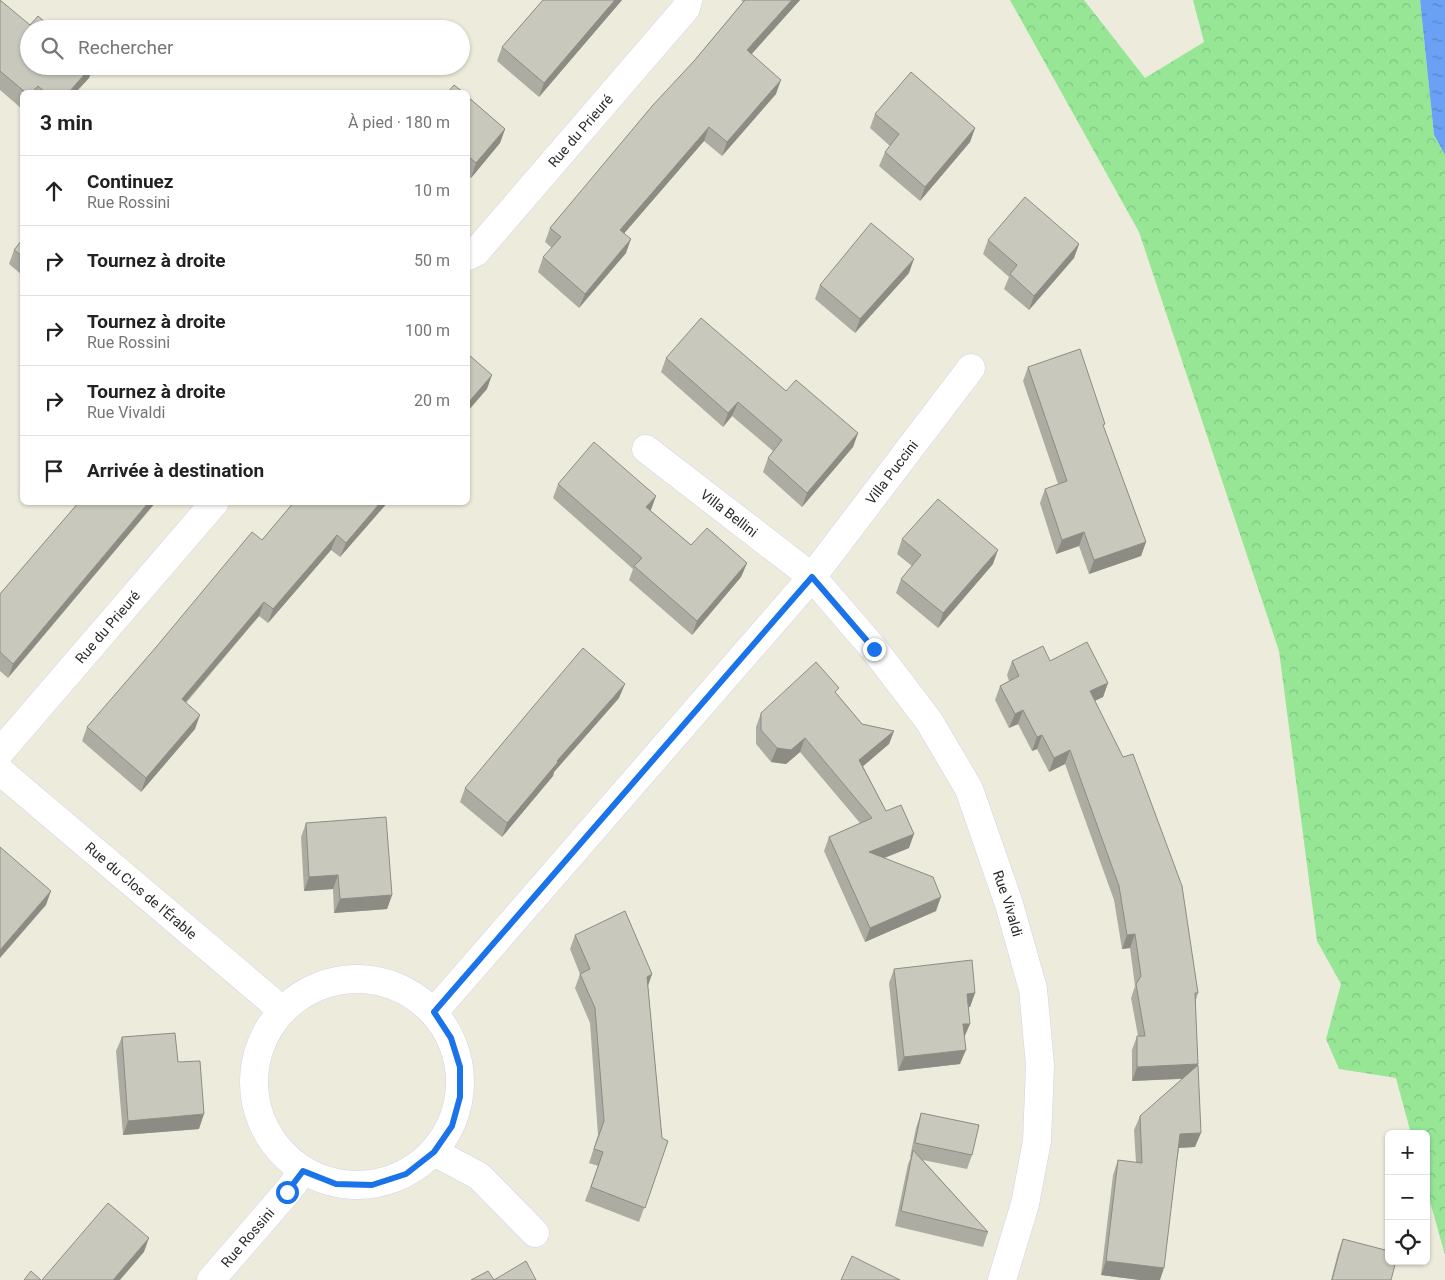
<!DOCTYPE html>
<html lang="fr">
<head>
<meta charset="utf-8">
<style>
  body { margin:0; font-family:Roboto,sans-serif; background:#f2f2f2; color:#222 }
  .controls { position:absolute; right:15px; bottom:15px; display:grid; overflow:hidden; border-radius:8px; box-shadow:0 1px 4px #0004 }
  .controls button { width:45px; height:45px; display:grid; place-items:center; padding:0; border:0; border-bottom:1px solid #e0e0e0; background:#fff; color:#222; font:25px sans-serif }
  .stop { position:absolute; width:15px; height:15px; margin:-11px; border:4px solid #1a73e8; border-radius:50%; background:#fff }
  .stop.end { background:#1a73e8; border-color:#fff; box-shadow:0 1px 5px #0008 }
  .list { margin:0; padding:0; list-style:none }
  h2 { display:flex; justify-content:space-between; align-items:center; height:65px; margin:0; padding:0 20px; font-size:21px }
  h2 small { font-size:16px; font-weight:400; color:#767676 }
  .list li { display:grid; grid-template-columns:32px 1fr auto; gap:15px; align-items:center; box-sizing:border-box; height:70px; padding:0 20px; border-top:1px solid #e0e0e0 }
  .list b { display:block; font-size:19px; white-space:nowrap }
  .list p { margin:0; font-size:16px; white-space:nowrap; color:#767676 }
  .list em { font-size:16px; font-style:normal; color:#767676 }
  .icon { flex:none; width:28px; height:28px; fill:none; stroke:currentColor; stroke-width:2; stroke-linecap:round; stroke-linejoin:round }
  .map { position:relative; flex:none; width:1445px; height:1280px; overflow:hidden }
  .search { position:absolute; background:#fff; box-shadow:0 1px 4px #0004; left:20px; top:20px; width:450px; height:55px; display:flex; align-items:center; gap:12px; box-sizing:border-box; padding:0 18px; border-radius:28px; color:#767676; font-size:19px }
  .panel { position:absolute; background:#fff; box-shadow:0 1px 4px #0004; left:20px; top:90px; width:450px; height:415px; border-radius:8px }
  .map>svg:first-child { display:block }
  .forest { fill:url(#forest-crowns) }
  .water { fill:url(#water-ripples) }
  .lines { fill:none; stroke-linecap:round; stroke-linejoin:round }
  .minor-casing { stroke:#d4d1e4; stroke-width:29 }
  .minor { stroke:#fff; stroke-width:28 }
  .wall { fill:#adaca2 }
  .shaded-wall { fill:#8d8c84 }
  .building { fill:#c9c8bc; stroke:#8d8c84 }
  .route { stroke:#1a73e8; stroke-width:6 }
  .labels { text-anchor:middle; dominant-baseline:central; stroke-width:5; stroke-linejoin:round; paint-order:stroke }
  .street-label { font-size:14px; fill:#2b2b2b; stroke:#fff }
</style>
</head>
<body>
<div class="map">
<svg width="1445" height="1280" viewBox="0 0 1445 1280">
  <defs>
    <pattern id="forest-crowns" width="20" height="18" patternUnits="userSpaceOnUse" patternTransform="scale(1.25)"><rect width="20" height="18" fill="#96e696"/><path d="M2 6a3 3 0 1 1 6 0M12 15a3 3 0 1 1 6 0" fill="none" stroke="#81c581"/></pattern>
    <pattern id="water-ripples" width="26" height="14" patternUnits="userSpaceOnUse" patternTransform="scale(1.25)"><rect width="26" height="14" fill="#6ba1f4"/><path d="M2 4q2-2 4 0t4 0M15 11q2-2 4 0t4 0" fill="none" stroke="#5883c6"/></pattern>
  </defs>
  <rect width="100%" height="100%" fill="#edecdc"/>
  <path class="forest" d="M1010,0H1084L1145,78L1204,42L1193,0H1420L1434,135L1445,155V1255L1426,1187V1134H1411L1396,1078L1339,1069L1326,1039L1341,984L1317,941L1279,651L1139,232Z"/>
  <path class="water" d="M1420,0H1445V155L1434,135Z"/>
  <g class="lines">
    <g class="minor-casing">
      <g id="minor">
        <path id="s1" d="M468,256L476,252L686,8L688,0"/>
        <path id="s2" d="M646,449L812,577L874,649L929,721L969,789L1009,904L1033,989L1040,1065L1037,1141L1025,1204L1002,1280"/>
        <path id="s3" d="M0,752L215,502"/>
        <path id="s4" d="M0,771L282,1010"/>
        <circle cx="357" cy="1082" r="103"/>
        <path id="s5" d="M434,1012L812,577L971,368"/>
        <path d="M434,1152L479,1176L535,1233"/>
        <path id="s6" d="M211,1280L287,1192L303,1171"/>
      </g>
    </g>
    <use href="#minor" class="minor"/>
  </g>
  <path class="wall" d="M0,0L89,78L76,92H22V109L0,90Z
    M543,0H622L539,97L497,61L502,47Z
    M741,0H800L751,54L776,94L722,156L704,141L624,233L626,253L579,308L538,272L543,257L552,248L545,242L550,228L694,61L743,2Z
    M468,97L505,129L500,143L471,178L468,175Z
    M875,114L975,128L970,142L920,201L879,166L885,152L890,146L870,128Z
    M22,240V275L9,264L14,250Z
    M988,240L1079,244L1074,258L1029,310L1004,289L1009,277L983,254Z
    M909,273L855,333L815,299L820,285Z
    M666,358L786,391L858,433L853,447L802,507L763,472L768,458L773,451L732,416L723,427L661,372Z
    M1028,367L1104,428L1146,542L1141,556L1089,574L1079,546L1056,554L1040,503L1045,489L1058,484L1023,381Z
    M558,484L651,511L691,545L747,563L741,577L692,635L629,580L633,569L553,498Z
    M79,502L8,678L0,671V594Z
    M294,502H388L340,557L331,550L268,623L259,616L186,703L195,729L141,792L82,741L87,727L262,540Z
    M902,539L993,564L938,628L896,593L901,579L912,566L897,554Z
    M1012,661H1050L1108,683L1103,697L1095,701L1198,993L1196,1000L1195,1147L1179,1148L1160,1280H1140L1101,1275L1113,1175L1118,1160L1136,1163L1134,1130L1140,1116L1182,1079L1132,1081V1050L1137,1036H1138L1131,998L1135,986L1130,948L1122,949L1114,900L1065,764L1049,772L1037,749L1032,751L1018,724L1009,728L995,700L1000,686L1009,681L1007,675Z
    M837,694L862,724L894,731L889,744L863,766L886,811L909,848L884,858L936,911L865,942L824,851L829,837L860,823L800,752L786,764L771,762L756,744V727L761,713Z
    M619,698L554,772L553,776L502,837L460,802L465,788Z
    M306,823L392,895L387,909L334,913L333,889L304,891L301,837Z
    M575,935L652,974L648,986L662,1138L668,1141L639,1222L585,1201L598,1166L589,1163L598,1135L590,1023L575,988L580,974L570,949Z
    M894,969L975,993L970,1007H968L960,1064L898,1071L889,983Z
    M122,1037L178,1062L199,1129L123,1135L116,1051Z
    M921,1113L972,1155L967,1169L923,1160L988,1232L983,1247L895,1226L908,1164L911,1157H910L916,1128Z
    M1343,1239L1391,1280H1331L1338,1253Z"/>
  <path class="shaded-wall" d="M615,0H622L539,97L544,83Z
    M792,0H800L742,65L747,50Z
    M92,66H94L89,78L76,92H69Z
    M781,80L776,94L722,156L727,142Z
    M709,127L704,141L615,244L620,230Z
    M975,128L970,142L920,201L925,187Z
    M505,129L500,143L471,178L476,163Z
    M631,239L626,253L579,308L585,294Z
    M1079,244L1074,258L1029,310L1034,296Z
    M914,259L909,273L855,333L860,319Z
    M492,375L487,389L468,411V403Z
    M738,402L732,416L723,427L728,413Z
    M858,433L853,447L802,507L807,493Z
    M656,496L651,510L641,521L646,507Z
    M149,502H156L8,678L13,664Z
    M381,502H388L340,557L346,543Z
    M1084,532L1079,546L1056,554L1062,540Z
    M337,535L331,550L268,623L273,609Z
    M1146,542L1141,556L1089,574L1094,560Z
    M998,550L993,564L938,628L943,613Z
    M747,563L741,577L692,635L697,621Z
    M264,602L259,616L176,713L182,699Z
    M1108,683L1103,697L1085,705L1090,691Z
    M625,684L619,698L554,772L553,776L502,837L507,823L557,761Z
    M1023,710L1018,724L1009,728L1015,714Z
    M200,715L195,729L141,792L146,778Z
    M894,731L889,744L854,774L859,760Z
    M1042,735L1037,749L1032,751L1037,737Z
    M805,738L800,752L786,764L771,762L777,748Z
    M1070,750L1065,764L1049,772L1054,758Z
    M914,834L909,848L864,866L869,852Z
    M338,875L333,889L304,891L309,877Z
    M51,891L46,905L0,958V950Z
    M392,895L387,909L334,913L340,899Z
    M941,897L936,911L865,942L870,928Z
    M1135,934L1130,948L1122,949L1127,935Z
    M652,974L647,988V977Z
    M975,993L970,1007L962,1008L967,994Z
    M963,1024H970L964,1038Z
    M966,1050L960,1064L898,1071L904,1057Z
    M1198,1064L1193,1078L1132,1081L1137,1067Z
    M204,1114L199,1129L123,1135L128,1121Z
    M1201,1133L1195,1147L1175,1148L1180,1134Z
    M149,1238L144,1252L120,1280H113Z
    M1106,1261L1164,1268L1160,1280H1140L1101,1275Z"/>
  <path class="building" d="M0,0L30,25L38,16L53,29H29V66H92L69,92H45L38,86L32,92H25L0,71Z
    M543,0H615L544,83L502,47Z
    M745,0H792L747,50L781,80L727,142L709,127L620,230L631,239L585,294L543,257L561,237L550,228L653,105L694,61Z
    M911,72L975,128L925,187L885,152L899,134L875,114Z
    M454,85L463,92H448Z
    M468,97L505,129L476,163L468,156Z
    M1025,197L1079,244L1034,296L1010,274L1017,265L988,240Z
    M871,223L914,259L860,319L820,285Z
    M22,240V256L14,250Z
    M701,318L786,391L796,380L858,433L807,493L768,458L782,440L738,402L728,413L666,358Z
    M1080,349L1105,424L1103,425L1146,542L1094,560L1084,532L1062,540L1045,489L1067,481L1028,367Z
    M468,354L492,375L468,403Z
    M594,442L656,496L646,507L691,545L707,528L747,563L697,621L634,566L642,558L558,484Z
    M938,499L998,550L943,613L901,579L921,555L902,539Z
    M79,502H149L13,664L0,652V594Z
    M294,502H381L346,543L337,535L273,609L264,602L182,699L200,715L146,778L87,727L157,646L252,532L262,540Z
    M1087,642L1108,683L1090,691L1123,757L1133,754L1182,886L1198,993H1195L1198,1064L1137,1067V1036H1145L1136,984L1141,976L1135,934L1127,935L1119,886L1070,750L1054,758L1042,735L1037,737L1023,710L1015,714L1000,686L1019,676L1012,661L1043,646L1050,661Z
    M583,648L625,684L557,761L558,762L507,823L465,788L532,708Z
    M816,662L839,688L835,692L862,724L894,731L859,760L886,811L901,805L914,834L869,852L933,877L941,897L870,928L829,837L872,818L805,738L791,750L777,748L761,730V713Z
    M386,817L392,895L340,899L338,875L309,877L306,823Z
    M0,847L51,891L0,950Z
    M625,911L652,974L647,977L662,1138L668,1141L645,1208L591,1187L603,1152L594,1149L604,1121L595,1008L580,974L590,969L575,935Z
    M972,960L975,993L967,994L970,1024H963L966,1050L904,1057L894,969Z
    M175,1033L178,1062L200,1061L204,1114L128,1121L122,1037Z
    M1198,1065L1201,1133L1180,1134L1164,1268L1106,1261L1118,1160L1142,1163L1140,1116Z
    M921,1113L979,1125L972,1155L915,1143Z
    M913,1150L988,1232L901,1211Z
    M108,1203L149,1238L113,1280H42Z
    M1343,1239L1389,1251V1261H1396L1391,1280H1332Z
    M852,1256L900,1280H841Z
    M526,1261L536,1280H471L488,1271L494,1280Z
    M31,1271L41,1280H24Z"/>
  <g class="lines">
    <path class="route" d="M287,1192L303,1171L336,1184L372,1185L406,1174L434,1152L452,1126L460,1097V1067L451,1038L434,1012L812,577L874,649"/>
  </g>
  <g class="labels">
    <g class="street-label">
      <text stroke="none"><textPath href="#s1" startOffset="169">Rue du Prieuré</textPath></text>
      <text stroke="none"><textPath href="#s5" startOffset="708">Villa Puccini</textPath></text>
      <text stroke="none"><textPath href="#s2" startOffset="105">Villa Bellini</textPath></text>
      <text stroke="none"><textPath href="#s3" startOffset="165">Rue du Prieuré</textPath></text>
      <text stroke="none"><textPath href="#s4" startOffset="185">Rue du Clos de l'Érable</textPath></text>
      <text stroke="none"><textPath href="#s2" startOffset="595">Rue Vivaldi</textPath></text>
      <text stroke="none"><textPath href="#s6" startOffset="56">Rue Rossini</textPath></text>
    </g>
  </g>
</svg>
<div class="controls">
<button>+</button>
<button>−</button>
<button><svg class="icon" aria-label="locate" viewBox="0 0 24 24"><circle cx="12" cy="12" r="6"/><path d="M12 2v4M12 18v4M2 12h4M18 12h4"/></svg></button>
</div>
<div class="stop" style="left:287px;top:1192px"></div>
<div class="stop end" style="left:874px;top:649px"></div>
<div class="search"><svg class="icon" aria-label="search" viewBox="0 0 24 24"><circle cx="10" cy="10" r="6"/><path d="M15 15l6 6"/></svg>Rechercher</div>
<section class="panel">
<h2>3 min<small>À pied · 180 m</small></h2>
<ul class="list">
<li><svg class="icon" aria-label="ahead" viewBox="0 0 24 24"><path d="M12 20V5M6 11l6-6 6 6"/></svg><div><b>Continuez</b><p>Rue Rossini</p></div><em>10 m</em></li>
<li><svg class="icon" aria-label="right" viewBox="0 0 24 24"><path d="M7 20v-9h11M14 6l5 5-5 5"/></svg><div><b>Tournez à droite</b></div><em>50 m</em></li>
<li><svg class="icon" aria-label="right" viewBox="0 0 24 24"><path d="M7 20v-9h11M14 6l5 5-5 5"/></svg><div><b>Tournez à droite</b><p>Rue Rossini</p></div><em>100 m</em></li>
<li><svg class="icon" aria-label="right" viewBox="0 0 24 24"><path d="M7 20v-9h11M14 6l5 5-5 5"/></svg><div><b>Tournez à droite</b><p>Rue Vivaldi</p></div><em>20 m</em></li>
<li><svg class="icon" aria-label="arrive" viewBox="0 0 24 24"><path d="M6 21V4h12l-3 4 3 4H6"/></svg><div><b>Arrivée à destination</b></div></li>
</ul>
</section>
</div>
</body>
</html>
